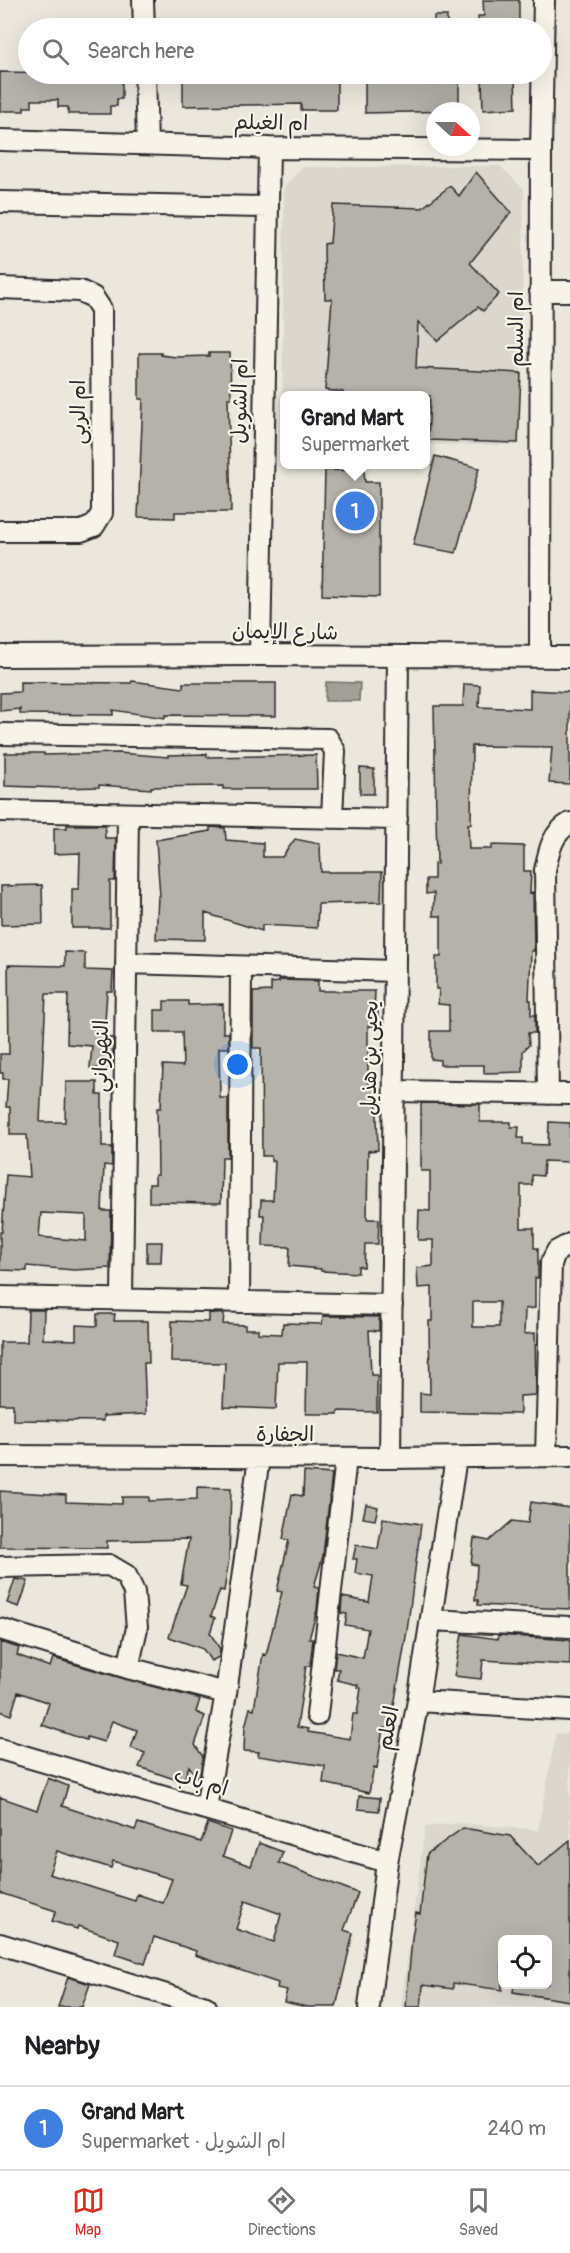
<!DOCTYPE html>
<html lang="en">
<head>
<meta charset="utf-8">
<style>
  body { margin:0; font-family:Pangolin,"Playpen Sans Arabic",sans-serif; background:#f2f2f2; color:#202124 }
  .controls { position:absolute; right:18px; bottom:18px; display:grid; overflow:hidden; border-radius:9px; box-shadow:0 6px 24px #0002 }
  .controls button { width:54px; height:54px; display:grid; place-items:center; padding:0; border:0; border-bottom:2px solid #e0e0e0; background:#fff; color:#202124; font:30px sans-serif }
  .compass { position:absolute; left:426px; top:102px; width:54px; height:54px; border-radius:50%; background:#fff; box-shadow:0 6px 24px #0002; rotate:111deg }
  .you { position:absolute; left:238px; top:1065px; width:21px; height:21px; margin:-15px; border:4px solid #fff; border-radius:50%; background:#1a73e8; box-shadow:0 0 0 9px #1a73e833 }
  .badge { display:grid; place-items:center; width:39px; height:39px; border-radius:50%; background:#d93025; color:#fff; font-size:20px; font-weight:700 }
  .pin { position:absolute; translate:-50% -50%; border:3px solid #fff; box-shadow:0 2px 6px #0006 }
  .popup { position:absolute; left:280px; top:391px; width:150px; height:78px; box-sizing:border-box; display:grid; place-content:center; border-radius:9px; background:#fff; filter:drop-shadow(0 2px 4px #0005); font-size:20px; white-space:nowrap; color:#757577 }
  .popup b { font-size:22px; color:#202124 }
  .popup::after { content:''; position:absolute; left:50%; top:100%; margin-left:-12px; border:12px solid transparent; border-top-color:#fff }
  .list { margin:0; padding:0; list-style:none }
  h2 { display:flex; justify-content:space-between; align-items:center; height:78px; margin:0; padding:0 24px; font-size:26px }
  h2 small { font-size:20px; font-weight:400; color:#757577 }
  .list li { display:grid; grid-template-columns:39px 1fr auto; gap:18px; align-items:center; box-sizing:border-box; height:84px; padding:0 24px; border-top:2px solid #e0e0e0 }
  .list b { display:block; font-size:22px; white-space:nowrap }
  .list p { margin:0; font-size:20px; white-space:nowrap; color:#757577 }
  .list em { font-size:20px; font-style:normal; color:#757577 }
  .icon { flex:none; width:33px; height:33px; fill:none; stroke:currentColor; stroke-width:2; stroke-linecap:round; stroke-linejoin:round }
  .map { position:relative; flex:none; width:570px; height:2007px; overflow:hidden }
  .search { position:absolute; background:#fff; box-shadow:0 6px 24px #0002; left:18px; right:18px; top:18px; height:66px; display:flex; align-items:center; gap:15px; box-sizing:border-box; padding:0 21px; border-radius:33px; color:#757577; font-size:22px }
  .sheet { height:162px; background:#fff }
  nav { display:flex; justify-content:space-around; align-items:center; box-sizing:border-box; height:84px; border-top:2px solid #e0e0e0; background:#fff; font-size:16px; color:#757577 }
  nav a { display:grid; justify-items:center; gap:3px }
  nav .on { color:#d93025 }
  .map>svg:first-child { display:block }
  .built { fill:#dbd7ce; fill-rule:evenodd }
  .water { fill:#a29f98; stroke:#72716c; stroke-width:1.5 }
  .building { fill:#b5b2ab; stroke:#2b2b2b; stroke-width:1.5; fill-rule:evenodd }
  .lines { fill:none; stroke-linecap:round; stroke-linejoin:round }
  .minor-casing { stroke:#2b2b2b; stroke-width:24 }
  .minor { stroke:#f7f3e8; stroke-width:20 }
  .labels { text-anchor:middle; dominant-baseline:central; stroke-width:4.5; stroke-linejoin:round; paint-order:stroke }
  .street-label { font-size:21px; fill:#2b2b2b; stroke:#f7f3e8 }
</style>
</head>
<body>
<div class="map">
<svg width="570" height="2007" viewBox="0 0 570 2007">
  <rect width="100%" height="100%" fill="#ebe7dd"/>
  <filter id="ink" filterUnits="userSpaceOnUse"><feTurbulence type="fractalNoise" baseFrequency=".0167" numOctaves="2"/><feDisplacementMap in="SourceGraphic" scale="12" xChannelSelector="R" yChannelSelector="G"/><feConvolveMatrix kernelMatrix="1 2 1 2 8 2 1 2 1" color-interpolation-filters="sRGB"/></filter>
  <g filter="url(#ink)">
    <path class="built" d="M500,166L524,189L520,445H426L425,396H284V445H282L284,187L302,167Z
      M556,1733L570,1734V2007H401L425,1827L460,1823L538,1830ZM502,1940H548V1984H502Z"/>
    <path class="water" d="M326,682L360,683L359,701H325Z"/>
    <path class="building" d="M483,0H519V28H479L478,16H484Z
      M434,16H447V28H434Z
      M0,72L122,74V99H117V106H110V114H68V107H58V100H32V107H24V111H0Z
      M183,74H337V110H301V104L183,106Z
      M401,76V80H459V111L365,113V77Z
      M515,78L516,108L483,110L482,80Z
      M476,172L511,212L470,263L499,294L483,311L478,307L438,341L418,322L416,368L521,373L518,443L428,440L430,396H343V392L325,390L332,299H325L324,244L330,243L333,205L422,208L450,186L459,196Z
      M139,353H161V355L176,357L209,356V353H230L231,398H228L231,512H175V518L138,517L143,399H139Z
      M435,456L479,468L456,553L413,545Z
      M325,470L364,471L365,482H379V597L322,595Z
      M132,681L183,688V683H276V716L165,715V718L113,710V715L20,714V709L0,711V693L20,692V682L131,683Z
      M464,684L480,685L479,707L530,709V690L570,692V784L549,783L552,747L472,746L471,824H468L469,849H492V845L524,846V871H531L530,893L533,892L534,951H531L529,1000H531V1015H535V1033H528L529,1045L523,1051V1072L484,1073V1065H440V1060L431,1059V1031H449V1005L438,1004L439,989H436V957H441V916H433L434,893L426,894V879H434V864H437L434,706H463Z
      M5,753H44V755L119,753L168,757V755L207,754V757L316,755L317,789H223V786L151,787V789L99,785V787L60,788L5,786Z
      M360,768L374,769V794H360Z
      M67,825H105V838H116L115,881H110V928H72V889H79L80,853L54,854V828H67Z
      M210,827L225,828L226,840L263,843V857H282L295,839L320,844L321,872H382L381,902L318,904L317,928L262,925V931L205,913V940L156,939L158,896H160L156,840L210,831Z
      M42,885L43,924L1,925V886Z
      M65,952L85,953V970L113,971L112,991H107L104,1037L113,1038V1069L90,1068L92,1046L67,1044L68,994H46L40,1122H65L66,1082H97V1095H102V1147H112V1166L104,1165L102,1211H111L110,1268L74,1270L27,1266V1271L0,1270V1232H2L6,1175L30,1177L27,1135H10V1107H6L8,1079H3V1073H0V1054H9L8,965L65,966ZM41,1213L86,1215V1241L39,1237Z
      M279,980L318,981V991H375L374,1012H378V1026H368V1083H376L378,1150L368,1151L367,1219H379L378,1244H365L364,1267L358,1266V1273L321,1271V1269L289,1266L290,1247L263,1246L264,1215H260L261,1200H273L275,1161H271V1156H262L261,1048H253V992L271,991V983L279,982Z
      M164,1001H188V1005L223,1004V1033H229V1048H219L220,1098H228V1157H222L221,1203L149,1202V1184H155V1175H158L157,1108H161L163,1065L183,1066L182,1032H155V1010H164Z
      M421,1103L480,1104V1122H511V1127H519L518,1138H523V1144L548,1145L549,1122L570,1123V1162L544,1161L543,1176L532,1175V1185H521V1228H534V1248H538V1278H535V1308L525,1309L524,1334L535,1333L536,1395L520,1396V1414L420,1412V1393L430,1394L429,1321H432V1287L418,1288L417,1268L433,1266V1240H418L419,1210L430,1211V1171H421ZM473,1302H499V1327H473Z
      M147,1242H162L161,1262H147Z
      M28,1310H44L43,1339L76,1340V1325L97,1326V1314H115L114,1321H148L149,1363H144L146,1414L103,1416V1421L13,1420V1404H0V1342H27Z
      M209,1313L224,1314L223,1324L245,1325V1329H258V1333L282,1334L283,1323L322,1324L323,1316L379,1317V1331L369,1330L371,1375H377V1412L338,1411V1414H306L307,1362H278L276,1409L223,1407L225,1363L171,1362L172,1321L209,1322Z
      M304,1472L332,1474L323,1556L314,1587L319,1588L317,1610L309,1639H313L310,1666H306L297,1727L308,1729V1732L350,1739L353,1714H357L361,1688L357,1687L358,1685L337,1680L339,1669H334L336,1652L363,1658L368,1629L345,1625L347,1614L341,1613L342,1597L369,1602L373,1576L355,1573L357,1559H353L356,1545L378,1549L383,1518L421,1524L407,1631L390,1729L383,1728L377,1768L374,1767L369,1793L323,1783L325,1766L258,1756L259,1752L244,1751L245,1727L250,1708L254,1709L263,1654L266,1655L282,1592L277,1591L289,1540L283,1539L292,1494L303,1496Z
      M197,1487L231,1488L229,1559L224,1591L220,1590L211,1616L215,1618L210,1633L220,1649L219,1657L211,1661L203,1649L169,1637L187,1585L181,1584L189,1539L107,1541V1548L0,1547V1491L66,1495V1502L122,1504V1497H149V1501L197,1499Z
      M531,1502L570,1508V1609L478,1605V1600H475L477,1565L471,1564L474,1538L489,1541L512,1521L528,1523Z
      M366,1504L378,1507L375,1520L363,1518Z
      M15,1579L28,1581L19,1607L7,1603Z
      M462,1634L498,1639V1635L570,1640V1665L483,1660L481,1679L454,1676Z
      M0,1642L19,1648L17,1655L50,1667L53,1658L125,1679L200,1699L196,1712L205,1716L195,1745L203,1757L200,1775L196,1777L189,1766L183,1782L139,1767L145,1753L131,1748L137,1730L112,1721L104,1742L87,1737L86,1740L42,1725L49,1703L18,1692L11,1715L0,1711Z
      M48,1778L68,1786L62,1806L135,1830L138,1823L201,1842L208,1823L231,1831L223,1856L251,1866L259,1843L283,1852L279,1863L358,1893L344,1930L353,1933L336,2007H307L284,2002L287,1990L277,1988L278,1983L195,1955L196,1951L154,1937L145,1964L115,1954L119,1940L78,1926L77,1929L52,1921L56,1911L0,1893V1797L37,1810ZM57,1851L111,1868L113,1861L172,1879L163,1903L137,1894L135,1901L49,1874ZM245,1901L281,1914L274,1942L236,1929Z
      M359,1796L380,1798L379,1811L358,1809Z
      M463,1828L510,1836L538,1866L570,1840V2001L513,1992L514,1984H548V1940H502V1990L453,1983V1989L423,1985L421,2007H406L412,1938L416,1913L420,1914L427,1854Z
      M68,1977L90,1984L82,2007H58Z"/>
    <g class="lines">
      <g class="minor-casing">
        <path id="minor" d="M143,0L144,28
          M145,74L147,144
          M0,140L269,148L541,150
          M0,202L268,207
          M0,288L80,291L93,297L101,309L102,513L94,526L81,531H0
          M540,291H570
          M260,655L269,148
          M0,656L260,655L570,657
          M540,657L541,150L544,0
          M0,734L328,739L335,751L332,818
          M0,811L397,819
          M126,963L395,971
          M394,1091L570,1094
          M548,1094L545,870C549,851 552,833 570,823
          M0,1297L392,1305
          M122,1299L128,814
          M239,1302L241,967
          M0,1456L390,1458L570,1456
          M546,1456L551,1263L557,1251L570,1244
          M390,1458L398,657
          M0,1567L109,1565L126,1575L134,1592L137,1628L128,1668
          M431,1620L570,1627
          M0,1629L128,1668L226,1693
          M418,1701L570,1710
          M317,1715L346,1458
          M0,1749L387,1862
          M206,1808L226,1693L259,1458
          M0,1944L206,2007
          M369,2007L387,1862L418,1701L456,1458"/>
      </g>
      <use href="#minor" class="minor"/>
    </g>
  </g>
  <g class="labels">
    <g class="street-label">
      <text transform="translate(271 123) rotate(1)">ام الغيلم</text>
      <text transform="translate(516 329) rotate(-90)">ام السلم</text>
      <text transform="translate(240 401) rotate(-89)">ام الشويل</text>
      <text transform="translate(78 412) rotate(-90)">ام الربى</text>
      <text transform="translate(285 632) rotate(1)">شارع الإيمان</text>
      <text transform="translate(101 1056) rotate(-89)">النهرواني</text>
      <text transform="translate(370 1058) rotate(-89)">يحيى بن هذيل</text>
      <text x="285" y="1434">الجفارة</text>
      <text transform="translate(388 1728) rotate(-79)">العلم</text>
      <text transform="translate(201 1782) rotate(16)">ام باب</text>
    </g>
  </g>
</svg>
<div class="controls">
<button><svg class="icon" aria-label="locate" viewBox="0 0 24 24"><circle cx="12" cy="12" r="6"/><path d="M12 2v4M12 18v4M2 12h4M18 12h4"/></svg></button>
</div>
<svg class="compass" viewBox="-18 -18 36 36"><path d="M0-13l5 13h-10z" fill="#e53935"/><path d="M0 13l5-13h-10z" fill="#757577"/></svg>
<div class="you"></div>
<div class="pin badge" style="left:355px;top:511px;background:#3f7fe0">1</div>
<div class="popup"><b>Grand Mart</b>Supermarket</div>
<div class="search"><svg class="icon" aria-label="search" viewBox="0 0 24 24"><circle cx="10" cy="10" r="6"/><path d="M15 15l6 6"/></svg>Search here</div>
</div>
<section class="sheet">
<h2>Nearby<small></small></h2>
<ul class="list">
<li><span class="badge" style="background:#3f7fe0">1</span><div><b>Grand Mart</b><p>Supermarket · ام الشويل</p></div><em>240 m</em></li>
</ul>
</section>
<nav>
<a class="on"><svg class="icon" aria-label="map" viewBox="0 0 24 24"><path d="M3 6l6-2 6 2 6-2v14l-6 2-6-2-6 2zM9 4v14M15 6v14"/></svg>Map</a>
<a><svg class="icon" aria-label="directions" viewBox="0 0 24 24"><path d="M12 3l9 9-9 9-9-9zM9 14v-3h6M13 9l2 2-2 2"/></svg>Directions</a>
<a><svg class="icon" aria-label="saved" viewBox="0 0 24 24"><path d="M7 4h10v16l-5-4-5 4z"/></svg>Saved</a>
</nav>
</body>
</html>
